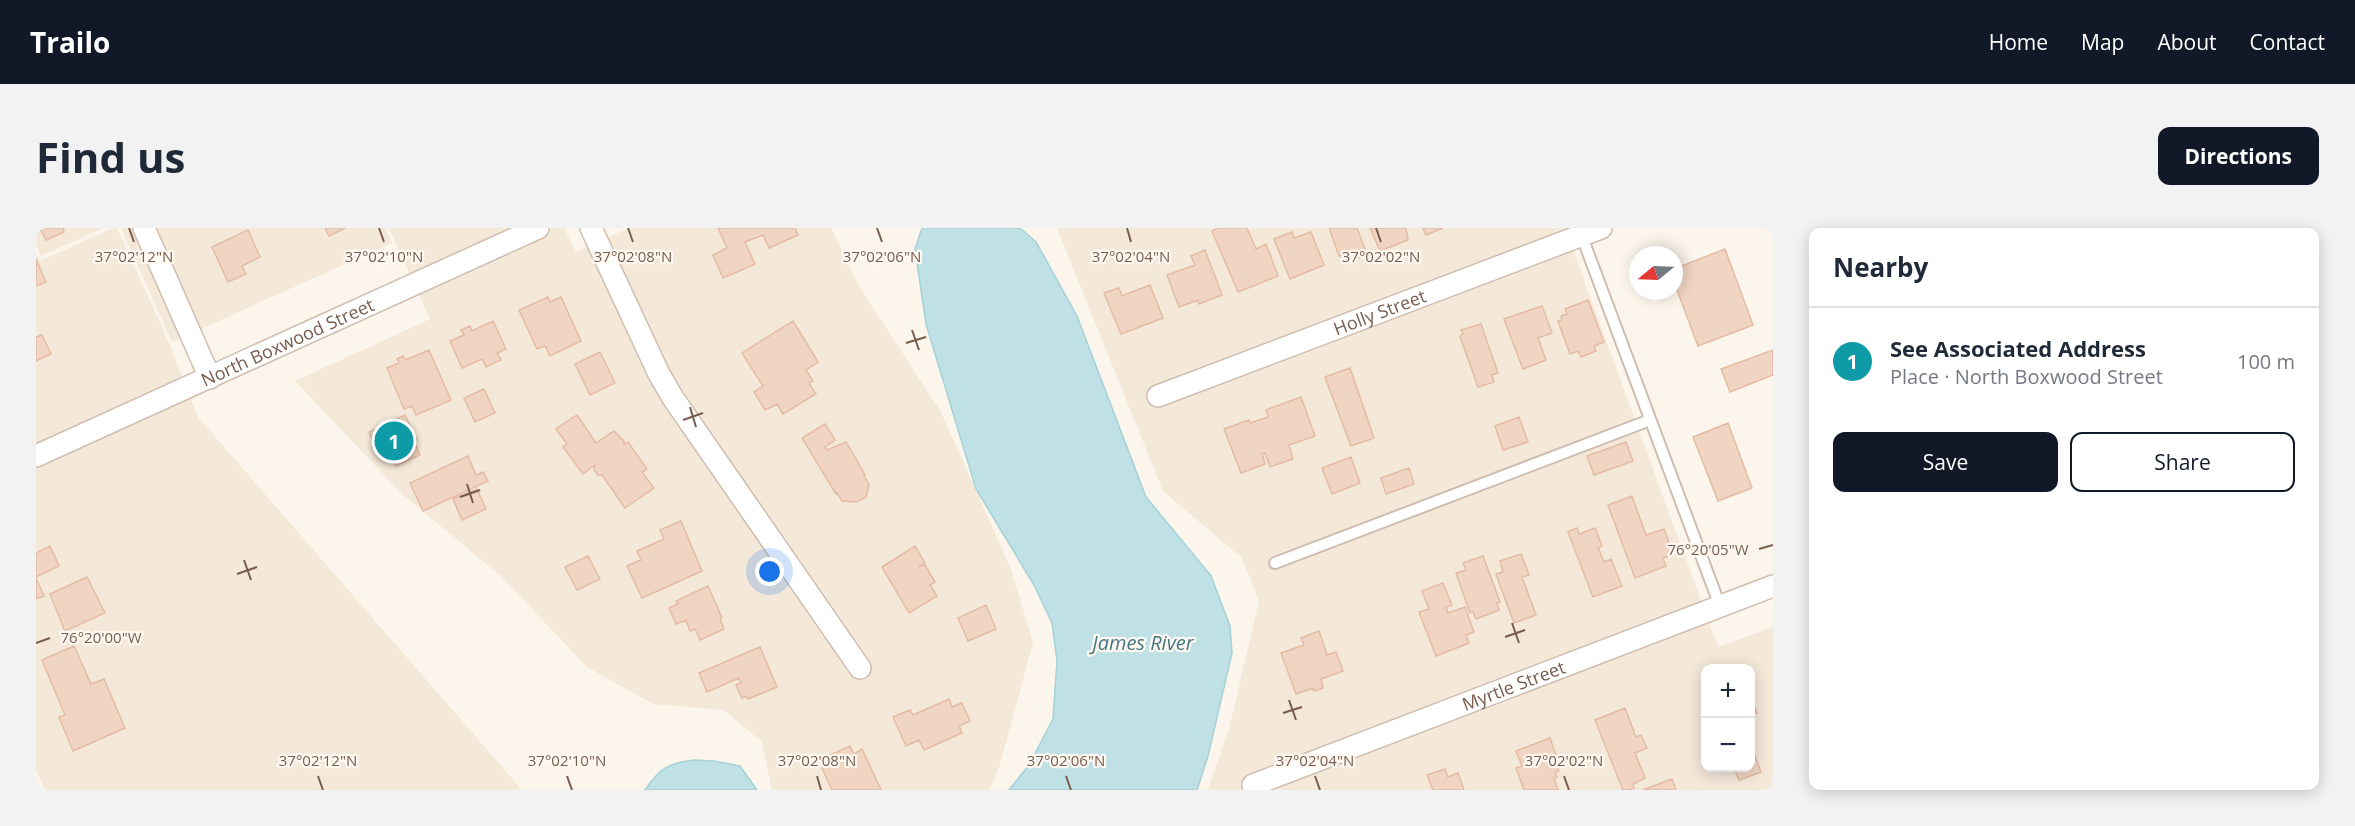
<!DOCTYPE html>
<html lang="en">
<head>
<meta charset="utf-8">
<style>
  body { margin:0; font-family:"Open Sans",sans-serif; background:#f2f2f3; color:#1f2937 }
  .controls { position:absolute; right:18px; bottom:18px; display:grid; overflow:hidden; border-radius:12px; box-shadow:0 3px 15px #0003 }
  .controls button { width:54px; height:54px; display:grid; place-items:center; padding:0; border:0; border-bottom:2px solid #e0e1e3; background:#fff; color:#1f2937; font:30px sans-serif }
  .compass { position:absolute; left:1593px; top:18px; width:54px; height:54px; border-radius:50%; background:#fff; box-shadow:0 3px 15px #0003; rotate:251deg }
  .you { position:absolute; left:734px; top:344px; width:21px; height:21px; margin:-15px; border:4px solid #fff; border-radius:50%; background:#1a73e8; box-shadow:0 0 0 9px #1a73e833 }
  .badge { display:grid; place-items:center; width:39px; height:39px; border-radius:50%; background:#111827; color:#fff; font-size:20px; font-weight:700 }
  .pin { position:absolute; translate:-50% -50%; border:3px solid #fff; box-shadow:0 2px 6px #0006 }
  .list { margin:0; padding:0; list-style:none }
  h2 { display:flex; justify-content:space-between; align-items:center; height:78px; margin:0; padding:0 24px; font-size:26px }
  h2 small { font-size:20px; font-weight:400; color:#747a83 }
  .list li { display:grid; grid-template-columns:39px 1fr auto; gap:18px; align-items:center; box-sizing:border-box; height:108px; padding:0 24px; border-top:2px solid #e0e1e3 }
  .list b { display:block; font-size:22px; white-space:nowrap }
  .list p { margin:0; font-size:20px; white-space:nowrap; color:#747a83 }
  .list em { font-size:20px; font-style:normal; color:#747a83 }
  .actions { display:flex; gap:12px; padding:18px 24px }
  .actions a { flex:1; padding:14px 0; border:2px solid #111827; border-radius:12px; text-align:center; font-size:21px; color:#111827 }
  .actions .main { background:#111827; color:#fff }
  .map { position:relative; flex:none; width:1737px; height:562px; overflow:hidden; border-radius:12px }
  header { display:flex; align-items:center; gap:36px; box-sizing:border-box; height:84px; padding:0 30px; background:#111827; color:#fff }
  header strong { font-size:28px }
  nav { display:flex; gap:33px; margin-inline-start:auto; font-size:21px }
  .intro { display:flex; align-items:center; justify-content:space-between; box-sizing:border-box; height:144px; padding:0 36px }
  h1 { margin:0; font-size:42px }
  .button { padding:15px 27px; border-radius:12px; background:#111827; color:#fff; font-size:21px; font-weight:700 }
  main { display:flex; gap:36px; padding:0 36px }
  aside { flex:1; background:#fff; border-radius:12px; box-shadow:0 3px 15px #0003 }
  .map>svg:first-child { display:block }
  .residential { fill:#f4e8d9; fill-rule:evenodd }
  .water { fill:#bfe1e6; stroke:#a5d1d8; stroke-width:1.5 }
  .building { fill:#f1d5c3; stroke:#e4bba4; stroke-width:1.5 }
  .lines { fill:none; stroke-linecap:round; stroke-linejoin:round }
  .service-casing { stroke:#cfbeb0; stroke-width:14 }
  .minor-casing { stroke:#cfbeb0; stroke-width:24 }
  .service { stroke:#fff; stroke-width:10 }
  .minor { stroke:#fff; stroke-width:21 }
  .ticks { fill:none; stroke:#785c4e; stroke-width:2 }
  .labels { text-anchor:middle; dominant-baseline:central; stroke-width:4.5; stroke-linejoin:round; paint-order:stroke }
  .street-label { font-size:18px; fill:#785c4e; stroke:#fff9f2 }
  .water-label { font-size:20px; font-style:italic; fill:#447983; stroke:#fff9f2 }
  .ticks-label { font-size:15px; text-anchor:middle; fill:#785c4e; stroke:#fff9f2; stroke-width:4.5; stroke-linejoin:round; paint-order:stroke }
</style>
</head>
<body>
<header>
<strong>Trailo</strong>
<nav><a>Home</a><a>Map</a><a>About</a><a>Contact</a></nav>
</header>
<div class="intro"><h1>Find us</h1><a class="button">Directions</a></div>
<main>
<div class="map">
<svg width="1737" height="562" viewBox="0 0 1737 562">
  <rect width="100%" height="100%" fill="#fcf5eb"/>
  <path class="residential" d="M0,0H67L5,28L0,16Z
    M77,0H81L134,117L162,189L486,562H9L0,542V25L4,33Z
    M85,0H349L356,15L136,114Z
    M353,0H528L540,24L593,0H795L824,60L905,184L975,341L997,415L963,540L953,562H736L726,514L688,482L617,476L551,439L465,348L367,267L259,153L394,91Z
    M1021,0H1529L1682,419L1737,399V562H1172L1193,501L1223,373L1206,330L1127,263ZM1670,440H1714V540H1670Z"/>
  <path class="water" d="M886,0H984L1000,14L1041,88L1110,269L1175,348L1194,398L1196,425L1172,528L1161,562H973L993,537L1017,491L1021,433L1016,395L998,357L940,261L890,96L879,21Z
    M658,532L678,533L704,538L721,562H609C624,540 632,535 658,532Z"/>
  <path class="building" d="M4,0H27L28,4L10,12Z
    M289,0H309L293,8Z
    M682,0H759L762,7L733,20L727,7L709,14L719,36L687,50L677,27L691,20Z
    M1182,0H1211L1220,21L1230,16L1242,48L1202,64L1176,3Z
    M1293,0H1321L1331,27L1319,31L1317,24L1303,28Z
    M1334,0H1370L1372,12L1344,23Z
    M1387,0H1407L1390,7Z
    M212,2L224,29L206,38L210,46L192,54L176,19Z
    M1256,4L1258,10L1275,4L1288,37L1254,51L1238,11Z
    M1689,21L1717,97L1662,118L1638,54V41Z
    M1169,22L1186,67L1163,76L1162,72L1143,79L1131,47L1159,37L1155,28Z
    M0,31L10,54L0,58Z
    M1114,57L1127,90L1085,106L1068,65L1083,60L1086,68Z
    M512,69L514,74L525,69L545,113L514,128L509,118L501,121L483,82Z
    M1552,72L1568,114L1558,118L1560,123L1545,129L1542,123L1534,126L1522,93L1526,92L1525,88L1531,86L1529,81Z
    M1506,78L1516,105L1502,110L1510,132L1487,141L1468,91Z
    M457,93L470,121L461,125L465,132L450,139L446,131L426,140L414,113L428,107L425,102L434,98L436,103Z
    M757,93L782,134L770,142L777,153L773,155L780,166L747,186L741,176L729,182L718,164L727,158L706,125Z
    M1445,96L1462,145L1456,147L1458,154L1442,159L1424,108L1427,106L1425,102Z
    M6,107L15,126L0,133V109Z
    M393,122L415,172L380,187L376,178L368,181L351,140L363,135L361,131L367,128L369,132Z
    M1737,122V147L1694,164L1685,141Z
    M564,124L579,155L554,167L539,136Z
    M1314,140L1338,210L1315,218L1289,149Z
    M448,161L459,185L439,194L428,170Z
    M1265,169L1279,208L1253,217L1257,231L1234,239L1229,225L1226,226L1229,236L1205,245L1188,201L1213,192L1214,195L1232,189L1230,182Z
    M369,187L381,212L378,214L384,227L360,238L356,230L363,227L360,222L344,229L333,204Z
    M541,187L560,215L578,203L588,213V217L592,214L611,241L606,244L618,260L589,280L566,247H562L558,242L559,237L547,246L527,219L531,216L520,201Z
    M1483,189L1492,214L1467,222L1459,198Z
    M1692,195L1716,260L1682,273L1657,209Z
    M789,196L799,212L789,219L791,222L810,214L829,247L828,248L833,257L830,269L821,274L806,273L801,265L800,266L766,210Z
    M1590,214L1597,233L1558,247L1551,228Z
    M432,228L440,247L447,244L452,253L387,283L374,255Z
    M1315,229L1324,255L1296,266L1286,240Z
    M1373,240L1378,256L1350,266L1345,250Z
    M441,261L450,281L426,292L417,271Z
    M1596,268L1610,307L1628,301L1637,326L1627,330L1630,338L1599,350L1572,277Z
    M645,293L666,343L606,370L591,338L605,332L601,323L628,311L624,302Z
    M1541,300L1543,306L1559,300L1566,318L1562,320L1568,334L1575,331L1586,358L1557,369L1532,304Z
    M14,318L23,338L0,349V325Z
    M879,318L889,335L883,339L889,337L899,354L894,357L901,368L873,385L846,339Z
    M1485,326L1493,347L1486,349L1500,387L1478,395L1460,346L1467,344L1464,333Z
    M552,328L564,351L541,362L529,339Z
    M1447,328L1464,374L1461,375L1463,382L1440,391L1437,384L1434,385L1420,345L1430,342L1427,335Z
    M51,349L69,385L29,403L14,366Z
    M0,350L8,368L0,371Z
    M1407,355L1416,377L1410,379L1412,385L1429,379L1438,404L1430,407L1433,415L1400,428L1383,384L1393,381L1386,363Z
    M672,358L686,390L684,391L688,401L664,412L659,401L654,403L650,392L640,396L633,380L642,376L640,373Z
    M950,377L960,401L932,413L922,390Z
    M1283,403L1291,427L1300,424L1307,443L1285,451L1287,460L1278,463L1277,460L1260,466L1245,425L1268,417L1265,410Z
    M38,418L55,456L68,451L89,500L37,523L23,489L29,487L6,432Z
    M724,419L741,459L712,471L711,468L706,470L700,457L705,455L703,450L671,464L663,445Z
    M1714,468L1721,485L1714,487Z
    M913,471L916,479L926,475L934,493L923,498L926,505L888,522L883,512L870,518L857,489L874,482L877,487Z
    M1589,480L1600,509L1605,507L1611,520L1599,525L1609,550L1597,556L1598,560L1593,562H1587L1559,492Z
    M1514,510L1523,536H1520L1523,543L1519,544L1521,549L1518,550L1522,562H1488L1480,540L1486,538L1480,523Z
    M1715,517L1725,544L1703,552L1698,540H1714Z
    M814,518L818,526L826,521L845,562H796L786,540L796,535L792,528Z
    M1409,541L1412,549L1422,545L1428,562H1397L1391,547Z
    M1636,551L1640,562H1607Z"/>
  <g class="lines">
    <g class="service-casing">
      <path id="service" d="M1545,6L1684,378
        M1239,335L1614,192"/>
    </g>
    <g class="minor-casing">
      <g id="minor">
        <path d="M108,0L174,150"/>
        <path d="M555,0L623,146L637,170L824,440"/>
        <path id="s1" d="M1122,168L1565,0"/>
        <path id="s2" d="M0,228L502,0"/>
        <path id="s3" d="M1217,557L1737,358"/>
      </g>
    </g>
    <use href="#service" class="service"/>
    <use href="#minor" class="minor"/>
  </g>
  <path class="ticks" d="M93,0L98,14M343,0L348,14M592,0L597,14M841,0L846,14M1091,0L1095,14M1340,0L1345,14M876,102L883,122M870,115L890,109M654,179L660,199M647,192L667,185M431,256L437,275M424,269L444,262M1723,321L1737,317M208,332L215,352M201,346L221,339M1476,395L1483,415M1469,409L1489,402M0,415L14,410M1253,472L1260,492M1247,485L1266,479M282,548L287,562M531,548L536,562M781,548L785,562M1030,548L1035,562M1279,548L1284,562M1528,548L1533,562"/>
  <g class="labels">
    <g class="street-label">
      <text stroke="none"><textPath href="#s1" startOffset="237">Holly Street</textPath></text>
      <text stroke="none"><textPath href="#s2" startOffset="276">North Boxwood Street</textPath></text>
      <text stroke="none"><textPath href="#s3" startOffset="279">Myrtle Street</textPath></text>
    </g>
    <g class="water-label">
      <text x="1107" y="414">James River</text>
    </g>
  </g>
  <g class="ticks-label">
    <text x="98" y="34">37°02'12"N</text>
    <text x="348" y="34">37°02'10"N</text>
    <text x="597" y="34">37°02'08"N</text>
    <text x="846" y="34">37°02'06"N</text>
    <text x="1095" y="34">37°02'04"N</text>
    <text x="1345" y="34">37°02'02"N</text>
    <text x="1672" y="327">76°20'05"W</text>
    <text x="65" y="415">76°20'00"W</text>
    <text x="282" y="538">37°02'12"N</text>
    <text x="531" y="538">37°02'10"N</text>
    <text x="781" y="538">37°02'08"N</text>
    <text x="1030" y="538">37°02'06"N</text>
    <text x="1279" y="538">37°02'04"N</text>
    <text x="1528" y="538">37°02'02"N</text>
  </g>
</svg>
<div class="controls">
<button>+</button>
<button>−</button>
</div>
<svg class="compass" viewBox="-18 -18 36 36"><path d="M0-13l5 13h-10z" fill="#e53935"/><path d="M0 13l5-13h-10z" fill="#747a83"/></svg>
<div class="you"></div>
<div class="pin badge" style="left:358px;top:213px;background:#0f9aa8">1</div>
</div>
<aside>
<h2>Nearby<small></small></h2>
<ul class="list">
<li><span class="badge" style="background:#0f9aa8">1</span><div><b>See Associated Address</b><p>Place · North Boxwood Street</p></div><em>100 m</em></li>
</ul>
<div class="actions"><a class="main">Save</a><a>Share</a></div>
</aside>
</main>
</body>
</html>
